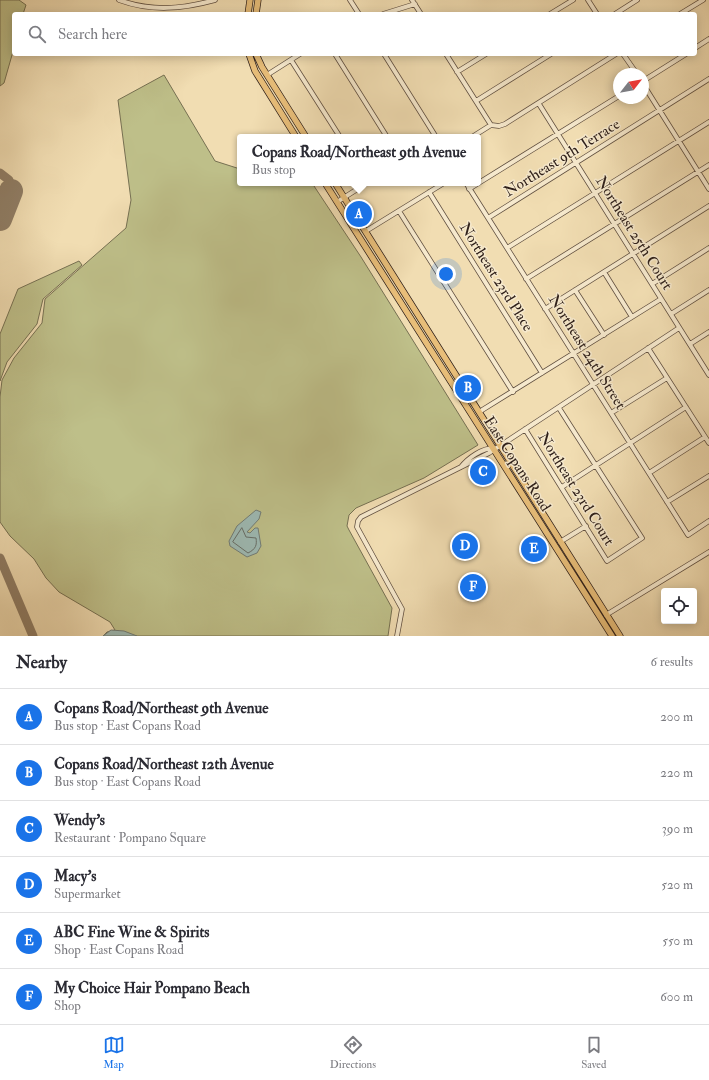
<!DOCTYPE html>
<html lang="en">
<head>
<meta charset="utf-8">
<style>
  body { margin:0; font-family:"IM FELL Double Pica",serif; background:#f2f2f3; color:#2b2b33 }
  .controls { position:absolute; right:12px; bottom:12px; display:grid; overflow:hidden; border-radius:4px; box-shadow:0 2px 10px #0003 }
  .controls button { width:36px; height:36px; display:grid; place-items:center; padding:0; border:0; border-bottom:1px solid #e1e1e2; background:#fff; color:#2b2b33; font:20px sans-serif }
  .compass { position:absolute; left:613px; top:68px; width:36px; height:36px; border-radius:50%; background:#fff; box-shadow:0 2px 10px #0003; rotate:59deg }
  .you { position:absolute; left:446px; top:274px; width:14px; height:14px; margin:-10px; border:3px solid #fff; border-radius:50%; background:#1a73e8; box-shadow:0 0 0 6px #1a73e833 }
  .badge { display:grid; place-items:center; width:26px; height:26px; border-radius:50%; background:#1a73e8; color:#fff; font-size:13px; font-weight:700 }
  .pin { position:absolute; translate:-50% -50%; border:2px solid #fff; box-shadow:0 1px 4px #0006 }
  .popup { position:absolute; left:237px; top:134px; width:244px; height:52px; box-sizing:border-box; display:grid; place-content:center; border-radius:4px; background:#fff; filter:drop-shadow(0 1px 3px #0005); font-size:13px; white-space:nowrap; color:#7c7c81 }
  .popup b { font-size:15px; color:#2b2b33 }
  .popup::after { content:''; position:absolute; left:50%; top:100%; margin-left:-8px; border:8px solid transparent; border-top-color:#fff }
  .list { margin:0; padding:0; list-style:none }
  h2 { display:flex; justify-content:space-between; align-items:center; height:52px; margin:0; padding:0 16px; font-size:17px }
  h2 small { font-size:13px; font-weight:400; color:#7c7c81 }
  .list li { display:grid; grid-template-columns:26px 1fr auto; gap:12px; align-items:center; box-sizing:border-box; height:56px; padding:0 16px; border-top:1px solid #e1e1e2 }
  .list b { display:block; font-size:15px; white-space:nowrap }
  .list p { margin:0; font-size:13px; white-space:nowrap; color:#7c7c81 }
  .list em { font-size:13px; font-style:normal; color:#7c7c81 }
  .icon { flex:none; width:22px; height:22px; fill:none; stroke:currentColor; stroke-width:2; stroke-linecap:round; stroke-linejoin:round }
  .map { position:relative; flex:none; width:709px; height:636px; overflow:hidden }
  .search { position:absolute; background:#fff; box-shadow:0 2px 10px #0003; left:12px; right:12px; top:12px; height:44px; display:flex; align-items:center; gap:10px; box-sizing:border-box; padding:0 14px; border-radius:4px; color:#7c7c81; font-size:15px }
  .sheet { height:388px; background:#fff }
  nav { display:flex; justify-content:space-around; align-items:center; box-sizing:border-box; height:56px; border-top:1px solid #e1e1e2; background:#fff; font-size:11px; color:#7c7c81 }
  nav a { display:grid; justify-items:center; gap:2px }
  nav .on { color:#1a73e8 }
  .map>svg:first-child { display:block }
  .green { fill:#bebf89; stroke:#767052 }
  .water { fill:#9dbab4; stroke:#717c76 }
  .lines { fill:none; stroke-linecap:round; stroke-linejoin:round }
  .shore { stroke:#666d67; stroke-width:1 }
  .taxiway { stroke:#907e66; stroke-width:9 }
  .runway { stroke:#907e66; stroke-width:24 }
  .minor-casing { stroke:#604f40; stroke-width:5.5 }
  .major-casing { stroke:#2f201a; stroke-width:7 }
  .minor { stroke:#f6e9cd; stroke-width:4 }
  .major { stroke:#e8be79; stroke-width:5.5 }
  .labels { text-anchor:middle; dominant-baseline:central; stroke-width:3; stroke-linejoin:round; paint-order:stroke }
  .street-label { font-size:15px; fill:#2f201a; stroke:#f6e9cd }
</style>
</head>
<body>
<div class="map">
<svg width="709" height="636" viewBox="0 0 709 636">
  <rect width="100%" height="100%" fill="#f1ddb2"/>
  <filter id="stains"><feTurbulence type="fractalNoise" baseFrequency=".005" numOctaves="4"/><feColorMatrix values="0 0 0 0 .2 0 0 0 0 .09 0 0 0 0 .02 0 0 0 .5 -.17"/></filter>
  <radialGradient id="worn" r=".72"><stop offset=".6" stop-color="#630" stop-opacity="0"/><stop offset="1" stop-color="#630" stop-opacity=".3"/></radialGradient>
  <path class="green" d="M0,0H19L26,5L23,14H14V48L4,83L0,86Z
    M164,75L215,161L240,169V183H312L361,257L478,445L424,478L356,508L349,515L347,526L349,530L392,608L388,636H103L107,632L115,630L110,622L59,592L46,578L34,559L10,536L0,522V397L2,380L14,358L42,323L45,299L126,228L131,200L118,100Z
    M79,261L82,265L43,299L37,324L7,362L0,381V334L18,289Z"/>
  <path class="water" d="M256,510L261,512L259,519L247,532L250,533L255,528H258L261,546L257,553L247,557L230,546L229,541L237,526Z
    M111,630L124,631L137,636H103Z"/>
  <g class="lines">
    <path class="shore" d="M242,528L246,537L256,538C257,545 256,549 248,553L233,542Z"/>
    <path class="taxiway" d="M0,173L9,180L11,191
      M0,558L33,636"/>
    <path class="runway" d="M0,219L11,191"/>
    <g class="minor-casing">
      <path id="minor" d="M119,0C152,12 182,9 215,0
        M350,0L359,14
        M412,0L421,14
        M588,0L597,14
        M383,14L415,4
        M550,14L573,0
        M615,14L637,0
        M680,14L703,0
        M695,48L709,39
        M335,54L387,137
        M384,54L436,137
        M446,54L491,125
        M623,54L637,74
        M291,60L340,137
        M457,72L486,54
        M267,75L300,54
        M643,81L686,54
        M643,84L709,189
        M476,101L551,54
        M539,104L709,375
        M472,137L491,125L499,126L505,124L616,54
        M466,183L688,535L709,521
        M469,189L619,96
        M429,192L542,373
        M337,202L367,183
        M399,211L513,392
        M488,218L709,79
        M366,231L444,183
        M507,248L709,122
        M604,272L632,317
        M526,279L709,165
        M652,284L709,248
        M575,290L604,335
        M545,309L709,206
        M671,314L709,290
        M690,344L709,332
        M648,348L709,443
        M479,412L661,299
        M611,413L667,378
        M525,429L607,561L642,538L559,408
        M461,467C468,458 482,448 494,448
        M649,473L705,437
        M562,487L686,407
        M667,502L709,476
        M560,542L586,526
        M606,615L709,552
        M397,636L402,609L357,527L358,521L361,517L489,453L679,328"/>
    </g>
    <g class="major-casing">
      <path id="major" d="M248,14L250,0
        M256,14L258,0
        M249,54L255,71L296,137
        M256,54L262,67L306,137
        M325,183L612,636
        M335,183L620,636"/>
    </g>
    <use href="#minor" class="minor"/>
    <use href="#major" class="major"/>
  </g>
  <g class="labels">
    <g class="street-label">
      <text transform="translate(562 158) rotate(-32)">Northeast 9th Terrace</text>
      <text transform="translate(634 233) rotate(58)">Northeast 25th Court</text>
      <text transform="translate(496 277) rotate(58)">Northeast 23rd Place</text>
      <text transform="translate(587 352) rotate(58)">Northeast 24th Street</text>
      <text transform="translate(517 464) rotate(57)">East Copans Road</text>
      <text transform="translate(576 489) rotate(58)">Northeast 23rd Court</text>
    </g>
  </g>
  <rect width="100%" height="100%" filter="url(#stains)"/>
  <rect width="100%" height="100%" fill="url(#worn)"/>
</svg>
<div class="controls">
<button><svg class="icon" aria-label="locate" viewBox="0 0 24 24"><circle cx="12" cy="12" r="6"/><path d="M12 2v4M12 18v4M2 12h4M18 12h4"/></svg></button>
</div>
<svg class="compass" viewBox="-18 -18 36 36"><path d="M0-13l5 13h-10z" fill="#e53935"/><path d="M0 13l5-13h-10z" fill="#7c7c81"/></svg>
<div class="you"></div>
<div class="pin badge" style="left:359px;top:214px">A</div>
<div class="popup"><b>Copans Road/Northeast 9th Avenue</b>Bus stop</div>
<div class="pin badge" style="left:468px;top:388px">B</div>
<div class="pin badge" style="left:483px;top:472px">C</div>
<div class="pin badge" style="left:465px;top:546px">D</div>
<div class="pin badge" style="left:534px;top:549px">E</div>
<div class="pin badge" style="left:473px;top:587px">F</div>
<div class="search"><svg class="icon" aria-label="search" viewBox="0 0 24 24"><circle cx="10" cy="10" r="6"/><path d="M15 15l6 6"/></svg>Search here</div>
</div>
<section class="sheet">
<h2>Nearby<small>6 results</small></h2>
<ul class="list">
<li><span class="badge">A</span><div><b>Copans Road/Northeast 9th Avenue</b><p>Bus stop · East Copans Road</p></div><em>200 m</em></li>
<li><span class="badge">B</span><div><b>Copans Road/Northeast 12th Avenue</b><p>Bus stop · East Copans Road</p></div><em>220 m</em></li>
<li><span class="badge">C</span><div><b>Wendy's</b><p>Restaurant · Pompano Square</p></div><em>390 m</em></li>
<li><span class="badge">D</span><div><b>Macy's</b><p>Supermarket</p></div><em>520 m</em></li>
<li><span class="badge">E</span><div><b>ABC Fine Wine &amp; Spirits</b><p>Shop · East Copans Road</p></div><em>550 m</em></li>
<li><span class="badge">F</span><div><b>My Choice Hair Pompano Beach</b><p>Shop</p></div><em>600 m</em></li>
</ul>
</section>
<nav>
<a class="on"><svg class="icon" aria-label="map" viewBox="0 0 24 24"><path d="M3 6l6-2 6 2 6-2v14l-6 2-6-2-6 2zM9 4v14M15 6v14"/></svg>Map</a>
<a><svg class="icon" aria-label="directions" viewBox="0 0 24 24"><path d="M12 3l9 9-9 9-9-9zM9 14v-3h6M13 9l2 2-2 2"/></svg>Directions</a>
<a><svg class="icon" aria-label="saved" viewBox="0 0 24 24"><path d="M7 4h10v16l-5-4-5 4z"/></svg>Saved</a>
</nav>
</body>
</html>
